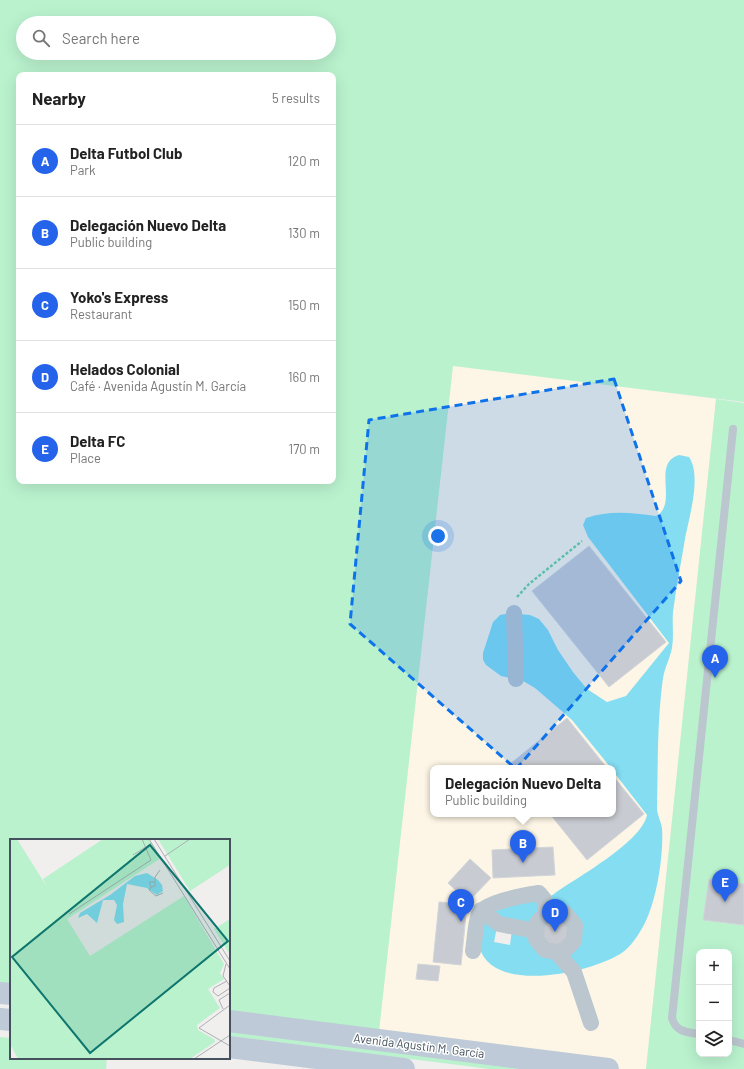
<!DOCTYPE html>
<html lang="en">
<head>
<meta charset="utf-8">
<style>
  body { margin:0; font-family:Barlow,sans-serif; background:#f6f6f6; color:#222 }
  .controls { position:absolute; right:12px; bottom:12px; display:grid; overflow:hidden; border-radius:8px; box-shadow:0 4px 16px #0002 }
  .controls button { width:36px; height:36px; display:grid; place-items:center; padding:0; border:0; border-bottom:1px solid #e0e0e0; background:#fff; color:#222; font:20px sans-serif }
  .you { position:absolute; left:438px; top:536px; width:14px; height:14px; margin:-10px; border:3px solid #fff; border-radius:50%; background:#1a73e8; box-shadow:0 0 0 6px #1a73e833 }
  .badge { display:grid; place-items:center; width:26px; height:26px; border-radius:50%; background:#2563eb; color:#fff; font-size:13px; font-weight:700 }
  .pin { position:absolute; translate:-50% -33px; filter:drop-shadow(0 1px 2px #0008) }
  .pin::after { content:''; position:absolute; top:21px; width:14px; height:12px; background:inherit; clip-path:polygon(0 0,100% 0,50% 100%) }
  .popup { position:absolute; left:430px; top:765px; width:186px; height:52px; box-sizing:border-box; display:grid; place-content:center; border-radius:8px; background:#fff; filter:drop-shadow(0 1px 3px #0005); font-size:13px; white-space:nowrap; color:#767676 }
  .popup b { font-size:15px; color:#222 }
  .popup::after { content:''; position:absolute; left:50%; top:100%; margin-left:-8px; border:8px solid transparent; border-top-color:#fff }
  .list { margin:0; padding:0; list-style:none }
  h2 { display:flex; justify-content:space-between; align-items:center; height:52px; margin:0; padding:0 16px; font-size:17px }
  h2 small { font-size:13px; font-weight:400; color:#767676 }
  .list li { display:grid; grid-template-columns:26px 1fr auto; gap:12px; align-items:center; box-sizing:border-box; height:72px; padding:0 16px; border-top:1px solid #e0e0e0 }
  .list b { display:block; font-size:15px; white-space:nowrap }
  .list p { margin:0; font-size:13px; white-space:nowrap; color:#767676 }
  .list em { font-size:13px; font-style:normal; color:#767676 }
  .icon { flex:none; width:22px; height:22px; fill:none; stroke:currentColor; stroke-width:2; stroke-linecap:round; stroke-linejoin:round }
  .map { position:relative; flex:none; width:744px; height:1069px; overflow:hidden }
  .search { position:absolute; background:#fff; box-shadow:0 4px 16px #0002; left:16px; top:16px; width:320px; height:44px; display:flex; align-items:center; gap:10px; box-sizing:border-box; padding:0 14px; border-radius:22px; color:#767676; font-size:15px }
  .panel { position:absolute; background:#fff; box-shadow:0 4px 16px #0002; left:16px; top:72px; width:320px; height:412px; border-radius:8px }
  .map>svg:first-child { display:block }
  .commercial { fill:#fdf6e6; fill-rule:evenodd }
  .green { fill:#baf2ce; fill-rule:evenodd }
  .water { fill:#84ddf1 }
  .pier { fill:#f1eeee }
  .building { fill:#c8cbd1; stroke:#d2d5da }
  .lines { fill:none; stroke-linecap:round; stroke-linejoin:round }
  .path { stroke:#70d29f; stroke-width:2.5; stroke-dasharray:3 2; stroke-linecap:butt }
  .lane { stroke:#bbc6ce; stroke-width:8 }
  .street { stroke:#bbc6ce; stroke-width:16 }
  .secondary { stroke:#becad7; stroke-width:22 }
  .marked { fill:#0e73eb; fill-opacity:0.2; stroke:#0e73eb; stroke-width:3; stroke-dasharray:8 5; stroke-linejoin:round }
  .labels { text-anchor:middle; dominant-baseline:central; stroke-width:3; stroke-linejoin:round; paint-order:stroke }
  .street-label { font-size:12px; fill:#45525d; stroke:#fff }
  .inset-road { fill:none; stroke:#acb0b4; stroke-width:1 }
  .view { fill:#0f766e; fill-opacity:0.15; stroke:#0f766e; stroke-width:2 }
  .inset-edge { fill:none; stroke:#45525d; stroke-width:2 }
</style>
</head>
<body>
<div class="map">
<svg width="744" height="1069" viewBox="0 0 744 1069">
  <rect width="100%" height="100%" fill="#f1eeee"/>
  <path class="commercial" d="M453,365L716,399L646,1069H607L378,1040ZM433,768H613V814H433Z"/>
  <path class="green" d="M0,0H744V402L453,366L378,1040L229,1018V840H11V986L0,984ZM23,23H329V53H23ZM19,75H333V481H19Z
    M716,399L744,403V1069H646ZM699,952H729V1054H699Z
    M229,1029L549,1069H490L229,1036Z
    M0,1037L11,1038V1058H107L106,1069H0Z"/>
  <path class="water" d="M679,455L689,457C702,476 689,517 685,539C681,563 676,588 673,612C672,624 674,636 672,648C670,658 665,667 663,678C657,721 658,765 657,808C657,815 661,821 662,828C664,855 656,907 641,930C637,937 630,947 623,952C595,972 495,995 480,949C477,941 482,927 483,918L496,909L547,898L554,894C577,877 641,843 647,815L613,771V768H611L572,720L535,688L523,681L501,676L486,665L483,660V653L493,622L500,615L510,613L530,615L539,619L548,630L558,650L573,672L587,689L607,702L626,696L669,643L588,537L583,525L586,518C610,510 632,513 656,516C679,504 651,463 679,455Z"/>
  <path class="pier" d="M548,908L580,924L564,957L531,934L512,930L510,945L494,942L497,927H532Z"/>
  <path class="building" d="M589,546L666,642L609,687L532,591Z
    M567,718L607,768H514L510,764Z
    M613,776L644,814L587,860L550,814H613Z
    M553,847L555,875L493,878L492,850Z
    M470,859L491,878L468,902L448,883Z
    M709,879L744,884V925L703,920Z
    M439,902L467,904L461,965L433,962Z
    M541 932a15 15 0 1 1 30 0a15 15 0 1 1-30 0Z
    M418,964L440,966L438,981L416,979Z"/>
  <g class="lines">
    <path class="path" d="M517,597L529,584L582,541"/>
    <path class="lane" d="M699,1034C686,1032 676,1032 672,1018L733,429
      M729,1040L744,1044"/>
    <path class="street" d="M514,613L516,679
      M481,910L499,924L536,931
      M473,951C475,939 475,925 479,914C483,902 526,895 539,893L544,899L546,913
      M556,952L565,950L574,941L575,925L565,913H546L537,923L536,939L545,950L556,952L574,972L591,1023"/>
    <path class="secondary" d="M0,993L11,994
      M0,1019L11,1020
      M229,1021L608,1069
      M229,1047L404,1069"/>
  </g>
  <path class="marked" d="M614,379L681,581L516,769L350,624L369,420Z"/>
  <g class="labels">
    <g class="street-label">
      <text transform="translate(419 1045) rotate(7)">Avenida Agustín M. García</text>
    </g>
  </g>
  <g transform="translate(10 839)">
    <rect width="220" height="220" fill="#f1eeee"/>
    <path d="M0,0H7L37,48L33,40L93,0H139L151,19L57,80L80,117L174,57L214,125L210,134L214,140L198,150L210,169L187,186L188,191L204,200L205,203L180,220H8L0,205ZM148,0H220V26L180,52ZM220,80V116L204,90Z" fill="#baf2ce"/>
    <path d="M137,34L148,41L152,46L153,52L147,56L137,49L117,45L113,65L114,83L107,85L104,81L107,66L104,61H93L87,84L77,75L68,79L70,74L100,56L125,37Z" fill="#84ddf1"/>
    <path class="inset-road" d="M139,0L220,130M144,0L220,122M123,16L142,4M155,17L180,0M145,43H139L141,48L145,47V38L150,31M141,48L139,51L146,57L153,54M59,75L141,21L132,0M216,125L213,137L220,147M217,142L204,149L203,153L208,157L220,149M220,166L189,189L220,207M213,170L209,161L220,154M184,220L220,196"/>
    <path class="view" d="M140,6L218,102L80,214L2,118Z"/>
    <rect width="220" height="220" class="inset-edge"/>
  </g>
</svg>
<div class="controls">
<button>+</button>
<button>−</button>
<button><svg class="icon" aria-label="layers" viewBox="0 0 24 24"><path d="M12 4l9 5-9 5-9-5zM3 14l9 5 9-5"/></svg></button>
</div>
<div class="you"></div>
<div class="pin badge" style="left:715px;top:678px">A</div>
<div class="pin badge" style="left:523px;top:863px">B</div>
<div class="popup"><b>Delegación Nuevo Delta</b>Public building</div>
<div class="pin badge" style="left:461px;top:922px">C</div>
<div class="pin badge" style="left:555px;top:932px">D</div>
<div class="pin badge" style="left:725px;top:902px">E</div>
<div class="search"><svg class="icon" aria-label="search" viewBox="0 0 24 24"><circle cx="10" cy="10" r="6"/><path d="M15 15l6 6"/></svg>Search here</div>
<section class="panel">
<h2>Nearby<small>5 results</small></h2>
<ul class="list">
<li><span class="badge">A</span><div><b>Delta Futbol Club</b><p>Park</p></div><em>120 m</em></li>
<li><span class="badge">B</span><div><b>Delegación Nuevo Delta</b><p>Public building</p></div><em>130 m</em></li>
<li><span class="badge">C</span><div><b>Yoko's Express</b><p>Restaurant</p></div><em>150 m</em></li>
<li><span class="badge">D</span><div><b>Helados Colonial</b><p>Café · Avenida Agustín M. García</p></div><em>160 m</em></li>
<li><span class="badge">E</span><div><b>Delta FC</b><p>Place</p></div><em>170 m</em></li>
</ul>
</section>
</div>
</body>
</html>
